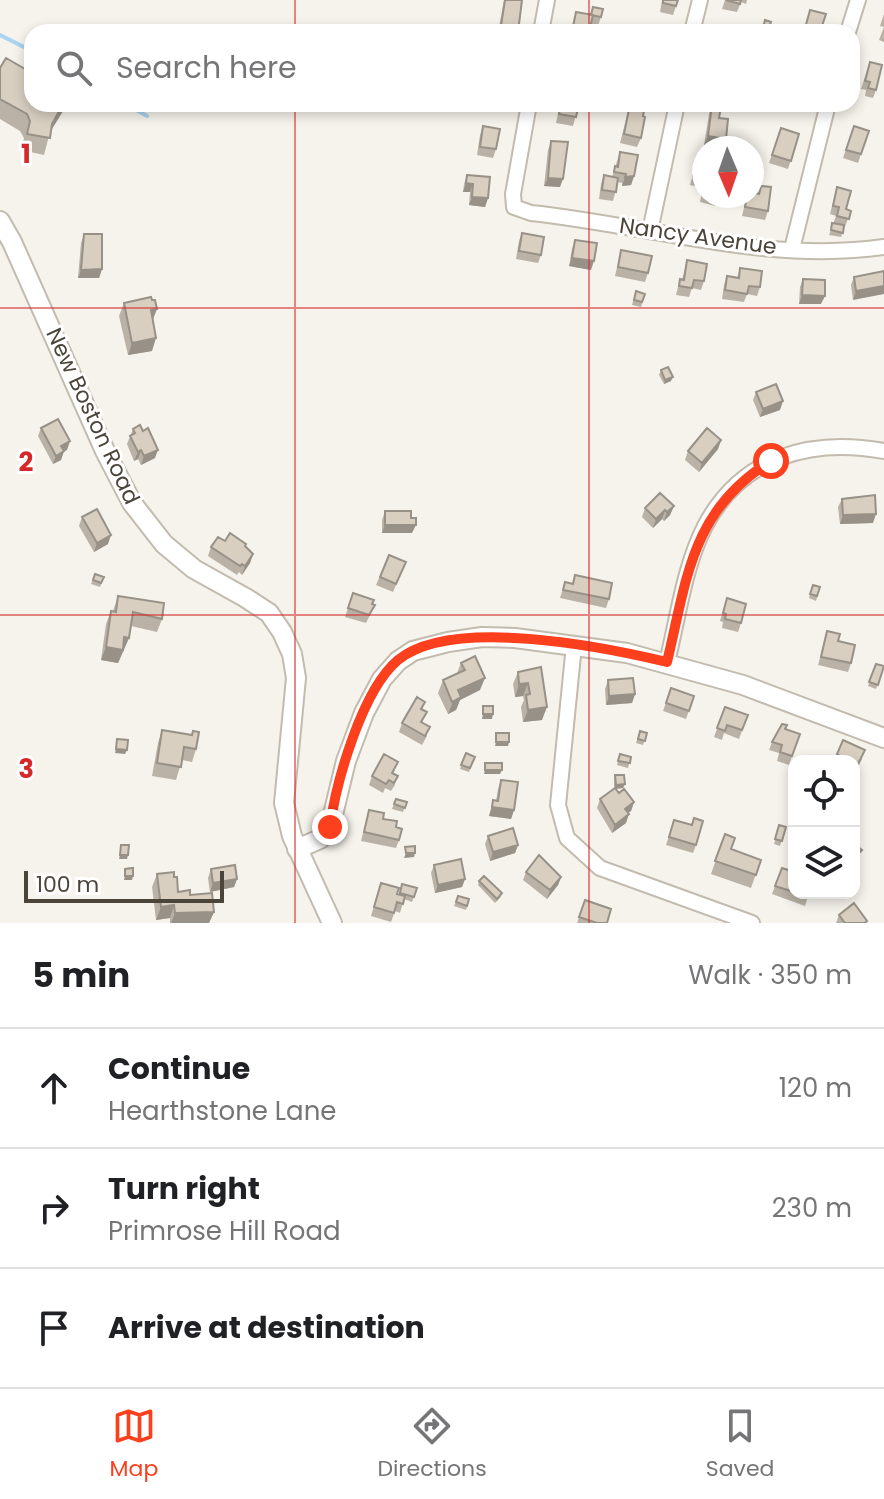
<!DOCTYPE html>
<html lang="en">
<head>
<meta charset="utf-8">
<style>
  body { margin:0; font-family:Poppins,sans-serif; background:#f6f6f6; color:#202124 }
  .controls { position:absolute; right:24px; bottom:24px; display:grid; overflow:hidden; border-radius:16px; box-shadow:0 4px 12px #0003 }
  .controls button { width:72px; height:72px; display:grid; place-items:center; padding:0; border:0; border-bottom:2px solid #e0e0e0; background:#fff; color:#202124; font:40px sans-serif }
  .compass { position:absolute; left:692px; top:136px; width:72px; height:72px; border-radius:50%; background:#fff; box-shadow:0 4px 12px #0003; rotate:178deg }
  .scale { position:absolute; left:24px; bottom:20px; width:200px; box-sizing:border-box; padding-left:8px; border:4px solid #4b4439; border-top:0; font-size:22px; line-height:28px; white-space:nowrap; color:#4b4439; -webkit-text-stroke:6px #fff; paint-order:stroke }
  .stop { position:absolute; width:24px; height:24px; margin:-18px; border:6px solid #fc3f1d; border-radius:50%; background:#fff }
  .stop.end { background:#fc3f1d; border-color:#fff; box-shadow:0 2px 8px #0008 }
  .list { margin:0; padding:0; list-style:none }
  h2 { display:flex; justify-content:space-between; align-items:center; height:104px; margin:0; padding:0 32px; font-size:34px }
  h2 small { font-size:26px; font-weight:400; color:#757577 }
  .list li { display:grid; grid-template-columns:52px 1fr auto; gap:24px; align-items:center; box-sizing:border-box; height:120px; padding:0 32px; border-top:2px solid #e0e0e0 }
  .list b { display:block; font-size:30px; white-space:nowrap }
  .list p { margin:0; font-size:26px; white-space:nowrap; color:#757577 }
  .list em { font-size:26px; font-style:normal; color:#757577 }
  .icon { flex:none; width:44px; height:44px; fill:none; stroke:currentColor; stroke-width:2; stroke-linecap:round; stroke-linejoin:round }
  .map { position:relative; flex:none; width:884px; height:923px; overflow:hidden }
  .search { position:absolute; background:#fff; box-shadow:0 4px 12px #0003; left:24px; right:24px; top:24px; height:88px; display:flex; align-items:center; gap:20px; box-sizing:border-box; padding:0 28px; border-radius:24px; color:#757577; font-size:30px }
  .sheet { height:464px; background:#fff }
  nav { display:flex; justify-content:space-around; align-items:center; box-sizing:border-box; height:112px; border-top:2px solid #e0e0e0; background:#fff; font-size:22px; color:#757577 }
  nav a { display:grid; justify-items:center; gap:4px }
  nav .on { color:#fc3f1d }
  .map>svg:first-child { display:block }
  .lines { fill:none; stroke-linecap:round; stroke-linejoin:round }
  .stream { stroke:#a9d4f2; stroke-width:4 }
  .minor-casing { stroke:#c2bbae; stroke-width:18 }
  .tertiary-casing { stroke:#c2bbae; stroke-width:22 }
  .minor { stroke:#fff; stroke-width:14 }
  .tertiary { stroke:#fff; stroke-width:18 }
  .wall { fill:#bab2a6 }
  .shaded-wall { fill:#979187 }
  .building { fill:#d8cfc1; stroke:#979187; stroke-width:2 }
  .route { stroke:#fc3f1d; stroke-width:10 }
  .grid { fill:none; stroke:#d62828; stroke-width:2; stroke-opacity:0.55 }
  .labels { text-anchor:middle; dominant-baseline:central; stroke-width:6; stroke-linejoin:round; paint-order:stroke }
  .street-label { font-size:22px; fill:#4b4439; stroke:#fff }
  .grid-label { font-size:26px; text-anchor:middle; font-weight:bold; fill:#d62828; stroke:#fff; stroke-width:6; stroke-linejoin:round; paint-order:stroke }
</style>
</head>
<body>
<div class="map">
<svg width="884" height="923" viewBox="0 0 884 923">
  <rect width="100%" height="100%" fill="#f6f3ec"/>
  <g class="lines">
    <path class="stream" d="M0,35L32,51
      M126,104L147,116"/>
    <g class="minor-casing">
      <path id="minor" d="M541,32L547,0
        M692,32L700,0
        M848,32L858,0
        M529,104L513,194L514,207L531,213C647,225 767,264 884,247
        M650,231L677,104
        M792,249L828,104
        M574,645L558,805L567,838L600,868L752,923
        M667,662C678,618 684,567 705,526C742,456 811,438 884,451"/>
    </g>
    <g class="tertiary-casing">
      <path id="tertiary" d="M0,221L12,242L105,451L132,503L164,544L194,569L246,598L269,613L282,632L292,654L296,678L284,803L292,836L332,923
        M297,849L320,839L330,827L346,761L364,713L382,679L398,661L413,651L448,642L482,637L515,638L627,653L743,685L884,738"/>
    </g>
    <use href="#minor" class="minor"/>
    <use href="#tertiary" class="tertiary"/>
  </g>
  <path class="wall" d="M504,0H522L518,32H498Z
    M662,0H678L673,15L660,12Z
    M725,0H747L746,4L741,2L737,12L722,9Z
    M593,7L601,17L598,26L591,24L589,32H570L576,12L590,15Z
    M884,14V42L879,40L884,27L880,26Z
    M870,62L876,90L873,98L865,96L866,90L861,89Z
    M0,68L32,104H65L63,111L50,132L44,155L21,150L24,138L20,131L0,119Z
    M560,104H579L573,126L556,123Z
    M630,104L643,116L641,138L637,147L620,143Z
    M775,104H800L798,112Z
    M712,105L726,139L722,147L704,145L709,114Z
    M483,126L496,149L493,158L477,155L480,135Z
    M854,126L869,131L858,163L843,158Z
    M781,128L799,134L788,169L769,163Z
    M551,141L560,187L544,186L548,150Z
    M620,152L634,176L631,185L622,186V183L618,182L613,201L599,199L601,184L604,175L612,177Z
    M698,156L704,157V196H718L715,206L700,202L703,188L690,185Z
    M467,175L488,198L485,207L469,205L470,192H463L464,184Z
    M761,186L768,211L765,220L742,216L747,196H752L758,193Z
    M837,187L846,209L851,211L841,237L829,235L836,216L830,214Z
    M522,233L541,255L538,263L516,259L519,241Z
    M84,234L102,269L99,278H78L81,243Z
    M575,240L591,270L569,266L572,249Z
    M621,250L648,273L645,282L615,276Z
    M687,260L704,281L701,290L692,288L689,297L676,295L680,279L682,280Z
    M740,268L760,287L757,296L747,294L744,302L722,299L724,285L727,276L737,278Z
    M884,271L853,300L851,285L854,277Z
    M803,279L821,304H799L800,287Z
    M636,291L645,294L641,307L632,305Z
    M124,303L153,321L152,351L128,355L119,316Z
    M661,370L671,381L664,384L659,375Z
    M756,392L780,410L760,417L753,400Z
    M41,428L67,450L64,451L61,460L53,464L38,436Z
    M133,429L155,458L141,465L138,459L134,461L127,444Z
    M721,440L718,449L699,472L685,460L688,451Z
    M842,499L873,523L840,524L838,507Z
    M674,506L670,515L664,521L662,519L653,528L642,517L645,508Z
    M385,511L412,533H382V520Z
    M82,517L108,544L94,552L79,526Z
    M225,541L245,546L253,554L250,563L242,575L239,572L237,575L208,556L211,547Z
    M389,555L406,562L393,592L376,585Z
    M95,574L104,577L100,587L91,584Z
    M575,575L609,599L606,608L560,598L565,582L572,584Z
    M813,585L820,587L816,601L809,598Z
    M353,593L375,605L366,623L345,617Z
    M118,596L162,619L157,632L131,626L129,638L118,663L101,660L106,624L111,611H113Z
    M727,598L741,623L738,632L722,628L723,622L720,621Z
    M827,631L838,641L851,663L848,672L818,665Z
    M461,663L480,690L460,700L456,710L448,714L438,693L443,680L457,673Z
    M876,664L884,666L876,689L868,686Z
    M541,667L542,720L523,722L521,707L524,700L523,696L515,697L513,684L518,672Z
    M608,680L635,694L632,703L606,705L605,689Z
    M671,688L694,696L686,719L663,711Z
    M425,702L422,709L423,723L427,736L422,745L399,732L402,723Z
    M725,707L748,715L739,739L724,733L722,740L714,737Z
    M785,729L800,734L789,765L777,761L779,753L769,750L772,742Z
    M162,730L192,735L193,731L196,749L192,762L182,760L176,780L152,776L158,743Z
    M640,731L647,733L643,745L636,743Z
    M466,753L475,757L469,772L460,769Z
    M620,754L631,757L628,768L617,765Z
    M837,754L862,759L855,773H854V761H834Z
    M395,770L393,774L395,785L391,791L385,788L383,793L369,785L372,776Z
    M615,775L625,784L623,788L616,789L619,793L634,802L631,811L628,813L626,823L612,833L597,808L600,799L614,789V779Z
    M501,780L514,810L511,819L489,816L493,800L496,801L498,789Z
    M396,799L407,802L403,812L392,809Z
    M369,810L396,827L399,840L396,848L361,841Z
    M674,820L696,845L693,853L666,845Z
    M779,825L786,827L780,846L774,844Z
    M725,834L731,849L761,860L751,888L711,874Z
    M488,836L518,845L515,853L490,861L485,844Z
    M434,865L465,879L462,887L435,893L431,873Z
    M782,868L794,872V893H809L805,906L772,894Z
    M211,869L237,879L234,887L210,892L208,878Z
    M526,872L561,877L558,885L547,899L523,880Z
    M157,874L178,892L190,895L214,912L209,923H170V918L156,920L152,887Z
    M479,881L502,893L500,898L495,903L478,885Z
    M381,883L399,895L402,884L417,888L412,902L404,899L400,913L395,911L391,922L371,916Z
    M458,896L469,899L466,910L454,906Z
    M585,900L607,923H577Z
    M839,915L867,923H836Z"/>
  <path class="shaded-wall" d="M63,104H65L63,111L47,137L52,124Z
    M708,136L726,139L722,147L704,145Z
    M634,176L631,185L622,186L625,177Z
    M548,178L563,179L560,187L544,186Z
    M466,183L473,184L470,192H463Z
    M472,197L488,198L485,207L469,205Z
    M572,258L594,261L591,270L569,266Z
    M102,269L99,278H78L81,270Z
    M884,286V294L853,300L856,291Z
    M802,295L825,296L821,304H799Z
    M157,309L152,322L151,310Z
    M156,338L152,351L128,355L132,343Z
    M673,377L671,381L664,384L665,380Z
    M783,401L780,410L760,417L763,409Z
    M721,440L718,449L699,472L702,463Z
    M70,441L67,450L58,454L61,446Z
    M141,450L138,459L134,461L138,452Z
    M158,450L155,458L141,465L144,456Z
    M64,451L61,460L53,464L56,456Z
    M674,506L670,515L664,521L667,512Z
    M665,510L662,519L653,528L656,519Z
    M876,514L873,523L840,524L843,515Z
    M385,525H416L412,533H382Z
    M111,535L108,544L94,552L97,543Z
    M253,554L250,563L242,575L245,566Z
    M124,637L129,638L118,663L101,660L106,647Z
    M485,678L480,690L460,700L456,710L448,714L458,690Z
    M528,683L523,696L515,697L519,684Z
    M635,694L632,703L606,705L609,696Z
    M547,707L542,720L523,722L528,710Z
    M483,714H493L492,719H482Z
    M496,742H509L508,746H495Z
    M116,749L127,750L125,754L115,753Z
    M485,770H502L500,774H484Z
    M625,784L623,788L614,789L616,785Z
    M634,802L631,811L622,817L625,809Z
    M492,807L514,810L511,819L489,816Z
    M629,814L626,823L612,833L615,825Z
    M518,845L515,853L490,861L493,852Z
    M406,853H415L414,857L404,858Z
    M120,855H128L127,859H119Z
    M125,876H133L132,880H124Z
    M561,877L558,885L547,899L550,890Z
    M237,879L234,887L210,892L213,883Z
    M465,879L462,887L435,893L438,885Z
    M174,905L170,918L156,920L161,907Z
    M214,912L209,923H171L175,913Z"/>
  <path class="building" d="M505,0H522L518,32H500Z
    M663,0H678L676,6L663,3Z
    M726,0H741L740,4Z
    M593,7L603,9L601,17L591,15Z
    M810,10L826,14L820,32H804Z
    M576,12L593,15L589,32H572Z
    M765,20L771,22L768,32H762Z
    M651,27L666,29L665,32H651Z
    M6,58L32,73V104H63L52,124L50,138L27,134L30,121L27,114L0,99V68Z
    M870,62L882,65L876,90L868,88L870,82L865,81Z
    M561,104H579L576,117L559,114Z
    M630,104L645,105L643,116L645,117L641,138L624,134Z
    M712,105L721,107L719,118L728,119L726,139L708,136Z
    M483,126L500,129L496,149L480,147Z
    M854,126L869,131L861,154L846,150Z
    M781,128L799,134L791,161L772,155Z
    M551,141L568,142L563,179L548,178Z
    M620,152L638,155L634,176L625,177L626,174L614,172L615,166L618,167Z
    M698,156L704,157V179L693,176Z
    M467,175L490,177L488,198L472,197L473,184L466,183Z
    M604,175L618,178L616,192L602,190Z
    M761,186L771,187L768,211L745,207L747,196H752V192L759,194Z
    M837,187L851,191L846,209L851,211L849,219L837,216L839,207L833,206Z
    M832,223L844,225L843,233L831,230Z
    M522,233L544,237L541,255L519,251Z
    M84,234H102V269L81,270Z
    M575,240L597,243L594,261L572,258Z
    M621,250L652,256L648,273L618,267Z
    M687,260L707,264L704,281L694,280L692,288L679,286L680,279L684,280Z
    M740,268L762,271L760,287L749,286L747,294L725,290L727,276L739,278Z
    M884,271V286L856,291L854,277Z
    M803,279L825,280V296L802,295Z
    M636,291L645,294L642,302L634,300Z
    M151,297L152,300H155L157,309L151,310L156,338L132,343L124,303Z
    M668,367L673,377L665,380L661,370Z
    M776,384L783,401L763,409L756,392Z
    M58,419L70,441L61,446L64,451L56,456L41,428Z
    M140,425L143,431L148,428L158,450L144,456L141,450L138,452L130,436L135,433L133,429Z
    M707,428L721,440L702,463L688,451Z
    M660,493L674,506L667,512L665,510L656,519L645,508Z
    M875,495L876,514L843,515L842,499Z
    M97,509L111,535L97,543L82,517Z
    M385,511H411V518H416V525H385Z
    M230,533L246,544L245,546L253,554L245,566L242,564L240,566L211,547L218,537L225,541Z
    M389,555L406,562L396,584L380,577Z
    M95,574L104,577L101,583L93,580Z
    M575,575L612,583L609,599L563,590L565,582L573,584Z
    M813,585L820,587L817,596L810,594Z
    M353,593L374,600L372,604L375,605L369,615L348,608Z
    M118,596L164,603L162,619L133,612L129,638L124,637L123,650L106,647L111,611L116,612Z
    M727,598L746,604L741,623L725,619L726,614L723,613Z
    M827,631L840,634L838,641L855,645L851,663L821,657Z
    M475,656L485,678L458,690L461,697L452,702L443,680L465,670L461,663Z
    M876,664L884,666L878,685L869,682Z
    M541,667L547,707L528,710L526,695L530,694L528,683L519,684L518,672Z
    M633,678L635,694L609,696L608,680Z
    M671,688L694,696L689,711L666,703Z
    M417,697L425,702L421,709L427,712L421,722L430,727L425,736L402,723Z
    M483,706H493V714H483Z
    M725,707L748,715L742,730L727,725L725,731L717,728Z
    M782,724L787,725L785,729L800,734L792,756L780,752L782,745L772,742Z
    M162,730L192,735L193,731L199,732L196,749L184,747L181,767L157,763Z
    M640,731L647,733L645,741L638,739Z
    M496,733H509V742H496Z
    M117,739L128,740L127,750L116,749Z
    M843,740L865,750L858,764L856,766L854,765V761H848L837,754Z
    M466,753L475,757L470,768L461,765Z
    M384,754L398,762L392,773L398,776L394,783L389,780L386,784L372,776Z
    M620,754L631,757L630,763L618,761Z
    M485,763H502V770H485Z
    M615,775H624L625,784L616,785Z
    M501,780L518,782L514,810L492,807L493,800L498,801Z
    M615,788L619,793L624,789L634,802L625,809L629,814L615,825L600,799Z
    M396,799L407,802L405,808L394,804Z
    M369,810L384,813L383,819L397,821L396,827L402,829L399,840L364,832Z
    M694,818L703,821L696,845L669,837L674,820L692,825Z
    M779,825L786,827L782,841L775,839Z
    M513,828L518,845L493,852L488,836Z
    M725,834L735,838L731,849L761,860L756,875L715,861Z
    M121,845H129L128,855H120Z
    M856,845L862,850L856,856L854,854V847Z
    M415,846V853H406L405,847Z
    M539,855L561,877L550,890L526,872Z
    M461,859L465,879L438,885L434,865Z
    M235,865L237,879L213,883L211,869Z
    M133,868V876H125V869Z
    M782,868L794,872V892L775,886Z
    M174,872V877H177L178,892L190,890V895L212,893L214,912L175,913L174,905L161,907L157,874Z
    M484,876L502,893L497,899L479,881Z
    M381,883L399,888L397,894L405,896L403,904L397,902L394,913L374,907Z
    M402,884L417,888L414,897L400,893Z
    M797,893H809L808,897Z
    M458,896L469,899L467,906L456,902Z
    M585,900L611,909L607,923H597L579,917Z
    M854,903L867,921L865,923H845L839,915Z"/>
  <g class="lines">
    <path class="route" d="M330,827C336,782 362,690 398,660C452,616 604,647 667,662C687,579 691,510 771,461"/>
  </g>
  <path class="grid" d="M295,0V32M589,0V32M295,104V923M589,104V923M0,308H884M0,615H884"/>
  <g class="labels">
    <g class="street-label">
      <text transform="translate(698 236) rotate(8)">Nancy Avenue</text>
      <text transform="translate(93 416) rotate(65)">New Boston Road</text>
    </g>
  </g>
  <g class="grid-label">
    <text x="26" y="163">1</text>
    <text x="26" y="471">2</text>
    <text x="26" y="778">3</text>
  </g>
</svg>
<div class="controls">
<button><svg class="icon" aria-label="locate" viewBox="0 0 24 24"><circle cx="12" cy="12" r="6"/><path d="M12 2v4M12 18v4M2 12h4M18 12h4"/></svg></button>
<button><svg class="icon" aria-label="layers" viewBox="0 0 24 24"><path d="M12 4l9 5-9 5-9-5zM3 14l9 5 9-5"/></svg></button>
</div>
<svg class="compass" viewBox="-18 -18 36 36"><path d="M0-13l5 13h-10z" fill="#e53935"/><path d="M0 13l5-13h-10z" fill="#757577"/></svg>
<div class="scale">100 m</div>
<div class="stop" style="left:771px;top:461px"></div>
<div class="stop end" style="left:330px;top:827px"></div>
<div class="search"><svg class="icon" aria-label="search" viewBox="0 0 24 24"><circle cx="10" cy="10" r="6"/><path d="M15 15l6 6"/></svg>Search here</div>
</div>
<section class="sheet">
<h2>5 min<small>Walk · 350 m</small></h2>
<ul class="list">
<li><svg class="icon" aria-label="ahead" viewBox="0 0 24 24"><path d="M12 20V5M6 11l6-6 6 6"/></svg><div><b>Continue</b><p>Hearthstone Lane</p></div><em>120 m</em></li>
<li><svg class="icon" aria-label="right" viewBox="0 0 24 24"><path d="M7 20v-9h11M14 6l5 5-5 5"/></svg><div><b>Turn right</b><p>Primrose Hill Road</p></div><em>230 m</em></li>
<li><svg class="icon" aria-label="arrive" viewBox="0 0 24 24"><path d="M6 21V4h12l-3 4 3 4H6"/></svg><div><b>Arrive at destination</b></div></li>
</ul>
</section>
<nav>
<a class="on"><svg class="icon" aria-label="map" viewBox="0 0 24 24"><path d="M3 6l6-2 6 2 6-2v14l-6 2-6-2-6 2zM9 4v14M15 6v14"/></svg>Map</a>
<a><svg class="icon" aria-label="directions" viewBox="0 0 24 24"><path d="M12 3l9 9-9 9-9-9zM9 14v-3h6M13 9l2 2-2 2"/></svg>Directions</a>
<a><svg class="icon" aria-label="saved" viewBox="0 0 24 24"><path d="M7 4h10v16l-5-4-5 4z"/></svg>Saved</a>
</nav>
</body>
</html>
